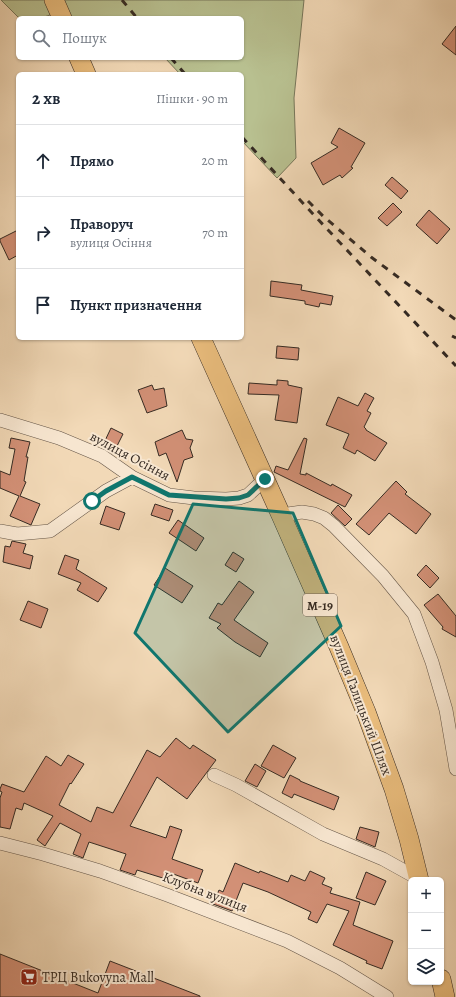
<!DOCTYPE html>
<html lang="uk">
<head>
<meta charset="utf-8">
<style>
  body { margin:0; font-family:Alegreya,serif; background:#f2f2f3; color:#1f2937 }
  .controls { position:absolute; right:12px; bottom:12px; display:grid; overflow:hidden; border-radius:6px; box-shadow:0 1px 3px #0004 }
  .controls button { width:36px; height:36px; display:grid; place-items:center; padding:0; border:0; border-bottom:1px solid #e0e1e3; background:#fff; color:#1f2937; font:20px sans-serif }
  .stop { position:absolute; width:12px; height:12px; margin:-9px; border:3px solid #0f766e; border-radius:50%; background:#fff }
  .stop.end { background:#0f766e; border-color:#fff; box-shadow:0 1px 4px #0008 }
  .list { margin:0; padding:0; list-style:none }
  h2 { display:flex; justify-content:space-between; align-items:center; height:52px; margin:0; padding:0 16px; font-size:17px }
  h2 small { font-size:13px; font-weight:400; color:#747a83 }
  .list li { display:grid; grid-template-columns:26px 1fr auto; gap:12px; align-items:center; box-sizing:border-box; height:72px; padding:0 16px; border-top:1px solid #e0e1e3 }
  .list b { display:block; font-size:15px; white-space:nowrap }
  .list p { margin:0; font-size:13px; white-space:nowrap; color:#747a83 }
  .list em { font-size:13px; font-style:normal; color:#747a83 }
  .icon { flex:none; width:22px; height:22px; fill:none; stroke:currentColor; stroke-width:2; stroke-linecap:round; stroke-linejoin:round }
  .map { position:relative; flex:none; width:456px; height:997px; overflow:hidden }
  .search { position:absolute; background:#fff; box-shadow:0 1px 3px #0004; left:16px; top:16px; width:228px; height:44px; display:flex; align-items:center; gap:10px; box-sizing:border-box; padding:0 14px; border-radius:6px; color:#747a83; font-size:15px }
  .panel { position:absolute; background:#fff; box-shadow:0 1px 3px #0004; left:16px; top:72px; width:228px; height:268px; border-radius:6px }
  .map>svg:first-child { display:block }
  .green { fill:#b8c090; stroke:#77765a }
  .building { fill:#d29076; stroke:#362b23 }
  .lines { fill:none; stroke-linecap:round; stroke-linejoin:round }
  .minor-casing { stroke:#655648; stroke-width:14 }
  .highway-casing { stroke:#362b23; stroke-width:20 }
  .minor { stroke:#f7e6d0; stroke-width:13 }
  .highway { stroke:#e9bc7c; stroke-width:19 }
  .rail { stroke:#362b23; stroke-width:3; stroke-dasharray:7 7; stroke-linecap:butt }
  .route { stroke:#0f766e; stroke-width:5 }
  .marked { fill:#0f766e; fill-opacity:0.2; stroke:#0f766e; stroke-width:3; stroke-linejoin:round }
  .labels { text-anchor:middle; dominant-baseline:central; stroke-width:4; stroke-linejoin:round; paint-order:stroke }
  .shield { fill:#f7e6d0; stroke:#706357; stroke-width:1 }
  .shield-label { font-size:13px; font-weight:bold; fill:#362b23 }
  .street-label { font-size:14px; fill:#362b23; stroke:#f7e6d0 }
  .poi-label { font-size:14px; fill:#362b23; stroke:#f7e6d0; text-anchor:start }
</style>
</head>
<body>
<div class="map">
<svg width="456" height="997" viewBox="0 0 456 997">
  <rect width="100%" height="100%" fill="#f2d9b7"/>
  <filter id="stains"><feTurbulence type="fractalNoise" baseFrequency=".005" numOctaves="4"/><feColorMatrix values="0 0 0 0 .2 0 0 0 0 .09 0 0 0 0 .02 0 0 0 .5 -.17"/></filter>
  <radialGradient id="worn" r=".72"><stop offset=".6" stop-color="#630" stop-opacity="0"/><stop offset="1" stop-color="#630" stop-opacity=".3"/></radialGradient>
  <path class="green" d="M1,0H304L294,98L296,158L277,178L242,141V74H180L165,58H242V18H59L56,13L41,18H19Z"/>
  <path class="building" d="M456,26V55L442,44Z
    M339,128L365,143L351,167L353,168L342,178L340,175L323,185L311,163L338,147L331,143Z
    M392,177L408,191L401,199L385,185Z
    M393,203L402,212L387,226L378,218Z
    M429,210L450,229L437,244L416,225Z
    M18,230V255L9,260L0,241V239Z
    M271,281L302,285L301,290L333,296L331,305L320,303L319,307L305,304V301L270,296Z
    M277,346L299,348L298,360L276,358Z
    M277,380L288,381V385L302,388L297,423L275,420L279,395L248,394L249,383L277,385Z
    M152,385L154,390L164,388L167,406L147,413L138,390Z
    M365,393L374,398L367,411L371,413L364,427L366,429V430L387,443L375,461L357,450L355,454L343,448L349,434L326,425L338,397L358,406Z
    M111,428L123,434L113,454L102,447Z
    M182,430L186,439L193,440L190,448L193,457L184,460L177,482L166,453L159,456L155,442Z
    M11,438L30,442L26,457H28L24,481L26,482L20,496L40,504L31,525L10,516L19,496L0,488V471L10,475L15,449L9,448Z
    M304,438L307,439L300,474L306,475V473L331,486L332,484L352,495L345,507L274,472L276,466L288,470Z
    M396,481L407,492L405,494L431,514L416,534L389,513L369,535L356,524Z
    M155,504L173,510L169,521L151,515Z
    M338,505L352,519L345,526L331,513Z
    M106,506L125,513L119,530L100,524Z
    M178,520L204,538L196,551L169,533Z
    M12,541L26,544L23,553L33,556L30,569L3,562L5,546L10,547Z
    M233,552L244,559L236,572L225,565Z
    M65,555L79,560L76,569L107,588L98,602L77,590L81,583L58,574Z
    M426,565L439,578L430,588L417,575Z
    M165,568L193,586L182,603L154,585Z
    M239,581L254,592L234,620L244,627L268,643L260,657L235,642L217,628L221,624L209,618L218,603L222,605Z
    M438,594L456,616V637L442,629L443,627L424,605Z
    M28,601L48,609L41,628L20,620Z
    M176,738L190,749L193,745L216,760L187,799L157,777L130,826L166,838L170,826L182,830L172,859L203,870L198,883L168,872L166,879L137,870L135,875L120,870L126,854L89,842L83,858L73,854L81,834L60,823L45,846L37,840L53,816L24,803L22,810L16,808L10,829L0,827V798L2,792L0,791V789L2,784L24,792L46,756L61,766L68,755L84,764L71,784L70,783L59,805L91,822L97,807L113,813L147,750L160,757Z
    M273,745L296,758L284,778L261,766Z
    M255,764L266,771L257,787L245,781Z
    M290,775L300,780V781L339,797L334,810L294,794L292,798L282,793Z
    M360,827L379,832L375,847L356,839Z
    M235,863L259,873L260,871L288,882L291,875L305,881L310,871L325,878L322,884L332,888L330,893L360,902L353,925L393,941L382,969L366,963L367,961L333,945L349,911L327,904L317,923L308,919L311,912L268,892L243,883L232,911L213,904L219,890L223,892Z
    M366,872L386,881L375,905L356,898Z
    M0,954L98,993L110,961L200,996V997H0Z"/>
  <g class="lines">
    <g class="minor-casing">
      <path id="minor" d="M0,420L59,438L102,456L132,477L169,495L194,498L226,499L239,498L248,495L265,479
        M281,515L302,512L314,514L324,518L334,526L383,576L414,614L432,662L446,710L456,769
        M0,531L17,534L50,531L106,491L132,477
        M214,775L236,785L323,834L383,859L419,879
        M0,843L43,854L100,871L167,895L287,941L340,968L387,997"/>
    </g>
    <g class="highway-casing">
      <path id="highway" d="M54,0L62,18
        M79,58L86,74
        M201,338L281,515L339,647L366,712L394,789L409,839L419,880
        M441,979L445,997"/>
    </g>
    <use href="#minor" class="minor"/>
    <use href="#highway" class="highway"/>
    <path class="rail" d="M122,0L137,18
      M171,58L185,74
      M242,137L313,214L456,366
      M308,201L323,216L371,257L456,320
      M452,336L456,338"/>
  </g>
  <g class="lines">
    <path class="route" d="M92,501L106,491L132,477L169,495L226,499L239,498L248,495L265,479"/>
  </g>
  <path class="marked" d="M193,504L293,513L341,626L228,732L135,633Z"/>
  <defs>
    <g id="supermarket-square" transform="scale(0.9)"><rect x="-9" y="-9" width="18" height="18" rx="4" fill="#8f2418" stroke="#f7e6d0"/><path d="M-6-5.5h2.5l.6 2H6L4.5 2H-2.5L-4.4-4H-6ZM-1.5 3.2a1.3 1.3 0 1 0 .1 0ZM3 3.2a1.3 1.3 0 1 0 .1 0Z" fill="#fff"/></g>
  </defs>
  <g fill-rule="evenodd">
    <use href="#supermarket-square" x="29" y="977"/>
  </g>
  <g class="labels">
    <rect class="shield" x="303" y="594" width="34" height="22" rx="3"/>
    <g class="shield-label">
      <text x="320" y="605">М-19</text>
    </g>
    <g class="street-label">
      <text transform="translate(130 456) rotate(28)">вулиця Осіння</text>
      <text transform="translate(361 705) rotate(69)">вулиця Галицький Шлях</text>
      <text transform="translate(205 892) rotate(21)">Клубна вулиця</text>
    </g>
    <g class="poi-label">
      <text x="42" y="977">ТРЦ Bukovyna Mall</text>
    </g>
  </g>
  <rect width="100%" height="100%" filter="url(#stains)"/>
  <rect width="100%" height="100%" fill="url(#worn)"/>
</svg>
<div class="controls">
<button>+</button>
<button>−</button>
<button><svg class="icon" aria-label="layers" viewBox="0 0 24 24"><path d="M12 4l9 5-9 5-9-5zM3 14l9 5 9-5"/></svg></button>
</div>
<div class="stop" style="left:92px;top:501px"></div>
<div class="stop end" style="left:265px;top:479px"></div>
<div class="search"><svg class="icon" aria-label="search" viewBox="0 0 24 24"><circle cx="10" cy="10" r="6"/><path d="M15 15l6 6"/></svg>Пошук</div>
<section class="panel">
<h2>2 хв<small>Пішки · 90 m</small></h2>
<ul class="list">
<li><svg class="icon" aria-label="ahead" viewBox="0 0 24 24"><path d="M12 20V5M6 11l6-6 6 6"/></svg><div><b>Прямо</b></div><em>20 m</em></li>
<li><svg class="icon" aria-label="right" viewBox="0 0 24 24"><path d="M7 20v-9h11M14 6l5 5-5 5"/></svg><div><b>Праворуч</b><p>вулиця Осіння</p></div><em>70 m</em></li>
<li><svg class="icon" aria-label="arrive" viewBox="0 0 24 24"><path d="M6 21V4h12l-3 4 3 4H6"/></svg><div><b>Пункт призначення</b></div></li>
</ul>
</section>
</div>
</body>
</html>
